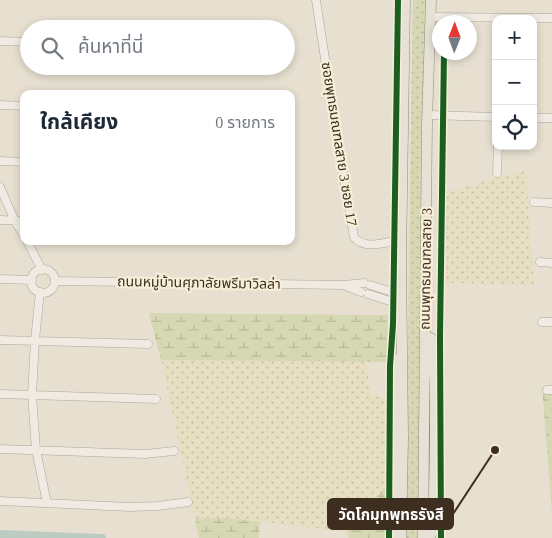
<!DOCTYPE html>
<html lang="th">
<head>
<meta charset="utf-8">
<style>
  body { margin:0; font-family:"Times New Roman","Noto Sans Thai",serif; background:#f6f6f7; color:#1f2937 }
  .controls { position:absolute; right:15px; top:15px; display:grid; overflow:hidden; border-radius:10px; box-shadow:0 2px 8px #0003 }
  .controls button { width:45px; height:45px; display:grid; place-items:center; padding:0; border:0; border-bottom:1px solid #e0e1e3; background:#fff; color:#1f2937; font:25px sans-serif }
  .compass { position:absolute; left:432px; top:15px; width:45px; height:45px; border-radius:50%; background:#fff; box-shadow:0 2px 8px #0003; rotate:1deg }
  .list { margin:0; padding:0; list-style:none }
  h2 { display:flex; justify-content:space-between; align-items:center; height:65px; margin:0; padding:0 20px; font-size:21px }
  h2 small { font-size:16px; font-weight:400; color:#747a83 }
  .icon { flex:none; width:28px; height:28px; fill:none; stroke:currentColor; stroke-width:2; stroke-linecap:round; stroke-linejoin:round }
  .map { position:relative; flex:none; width:552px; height:538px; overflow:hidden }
  .search { position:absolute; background:#fff; box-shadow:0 2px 8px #0003; left:20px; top:20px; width:275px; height:55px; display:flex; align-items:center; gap:12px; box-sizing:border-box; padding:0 18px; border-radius:28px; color:#747a83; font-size:19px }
  .panel { position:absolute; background:#fff; box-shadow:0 2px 8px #0003; left:20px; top:90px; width:275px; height:155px; border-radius:10px }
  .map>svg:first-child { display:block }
  .farmland { fill:url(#farmland-dots) }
  .grass { fill:url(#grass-dots) }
  .wetland { fill:url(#wetland-marsh) }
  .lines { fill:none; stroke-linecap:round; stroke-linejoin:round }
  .canal { stroke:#bcccc2; stroke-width:8 }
  .minor-casing { stroke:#ada599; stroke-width:9 }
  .major-casing { stroke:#928b80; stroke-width:11 }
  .minor { stroke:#efebe3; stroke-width:8 }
  .major { stroke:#e6e1d4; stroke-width:10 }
  .cycleway-casing { stroke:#f7eed8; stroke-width:9 }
  .cycleway { stroke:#1b5e20; stroke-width:6 }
  .labels { text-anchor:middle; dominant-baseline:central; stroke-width:4.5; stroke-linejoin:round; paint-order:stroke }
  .street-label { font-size:14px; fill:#3d2e20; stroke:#f7eed8 }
  .leader { fill:none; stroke:#3d2e20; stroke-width:2 }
  .callout-dot { fill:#3d2e20; stroke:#f7eed8; stroke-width:2 }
  .callout { fill:#3d2e20; stroke:#3d2e20; stroke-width:2 }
  .callout-label { font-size:15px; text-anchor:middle; font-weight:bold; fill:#fff }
</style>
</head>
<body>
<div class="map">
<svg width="552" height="538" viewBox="0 0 552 538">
  <defs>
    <pattern id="farmland-dots" width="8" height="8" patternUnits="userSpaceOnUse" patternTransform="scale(1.25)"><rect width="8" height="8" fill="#e6dfc2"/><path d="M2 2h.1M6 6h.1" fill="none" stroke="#c6c0a6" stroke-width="1.8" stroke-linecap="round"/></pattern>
    <pattern id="grass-dots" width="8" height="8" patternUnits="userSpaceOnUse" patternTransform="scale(1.25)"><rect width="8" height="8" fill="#d6d7b3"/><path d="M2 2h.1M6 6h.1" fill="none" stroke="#b9b99a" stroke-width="1.8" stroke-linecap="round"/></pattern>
    <pattern id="wetland-marsh" width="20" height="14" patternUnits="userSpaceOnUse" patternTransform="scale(1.25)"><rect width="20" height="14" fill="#d6d7b3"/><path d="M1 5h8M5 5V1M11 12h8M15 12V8" fill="none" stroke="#b9b99a"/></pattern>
  </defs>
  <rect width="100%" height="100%" fill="#e7e0d1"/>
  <path class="farmland" d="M526,170L534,285L443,283L444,193Z
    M161,360L366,362L371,394L385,399L386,486L347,532L228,518L195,519Z"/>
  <path class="grass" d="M413,0H426L417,538H407C407,359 410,179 413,0Z"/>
  <path class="wetland" d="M149,313L388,315L387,362L161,360Z
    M542,387L552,389V513Z
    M386,486V538H349L347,532Z
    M228,518L260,522L259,538H199L195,519Z"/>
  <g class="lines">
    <path class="canal" d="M0,534L102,538"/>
    <g class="minor-casing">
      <path id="minor" d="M316,0L337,137L354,237C365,251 387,242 402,239
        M430,17L552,18
        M0,41L29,42
        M0,105L24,106
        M428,115L496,117
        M533,118H552
        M0,161L24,162
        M497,173L498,146
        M0,187L15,221L24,236
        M534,202L552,203
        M0,220L24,221
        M27,241L42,270
        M540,262L552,263
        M31 281a12 12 0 1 1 24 0a12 12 0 1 1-24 0Z
        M0,279L32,280
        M55,281L344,285L364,283
        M370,285L402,295
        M346,286L361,292
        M40,292L35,340L32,395L36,450L47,503
        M368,294L402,305
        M542,322H552
        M0,340L148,344
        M547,390H552
        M0,394L156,399
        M0,449L145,454L174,451
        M0,501L130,507L158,506L188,502"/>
    </g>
    <g class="major-casing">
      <path id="major" d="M393,538L392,535L393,446L396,359
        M401,538L403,438L401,259L405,0
        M423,538L427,122L431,0
        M429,538L433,531C434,496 435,461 435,427C435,397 436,367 431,338"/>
    </g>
    <use href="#minor" class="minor"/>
    <use href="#major" class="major"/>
    <g class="cycleway-casing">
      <path id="cycleway" d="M389,538L390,366L393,324L398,0
        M441,538L440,337L444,52"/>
    </g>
    <use href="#cycleway" class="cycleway"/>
  </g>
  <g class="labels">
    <g class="street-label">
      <text transform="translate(339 144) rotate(81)">ซอยพุทธมณฑลสาย 3 ซอย 17</text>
      <text transform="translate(426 269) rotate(-89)">ถนนพุทธมณฑลสาย 3</text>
      <text transform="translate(199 283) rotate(1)">ถนนหมู่บ้านศุภาลัยพรีมาวิลล่า</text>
    </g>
  </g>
  <path class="leader" d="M495 450L453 514"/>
  <circle class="callout-dot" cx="495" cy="450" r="5"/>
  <rect class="callout" x="328" y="499" width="125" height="30" rx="5"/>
  <g class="callout-label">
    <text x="391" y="520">วัดโกมุทพุทธรังสี</text>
  </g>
</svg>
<div class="controls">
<button>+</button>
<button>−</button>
<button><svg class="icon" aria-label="locate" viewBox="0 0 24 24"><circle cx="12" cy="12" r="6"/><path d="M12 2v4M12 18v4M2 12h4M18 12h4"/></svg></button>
</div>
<svg class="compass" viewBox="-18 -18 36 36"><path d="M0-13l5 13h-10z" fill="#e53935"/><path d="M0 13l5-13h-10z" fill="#747a83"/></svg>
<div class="search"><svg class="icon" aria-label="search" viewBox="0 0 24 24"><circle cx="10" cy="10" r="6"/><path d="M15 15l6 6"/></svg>ค้นหาที่นี่</div>
<section class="panel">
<h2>ใกล้เคียง<small>0 รายการ</small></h2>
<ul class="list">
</ul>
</section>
</div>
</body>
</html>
